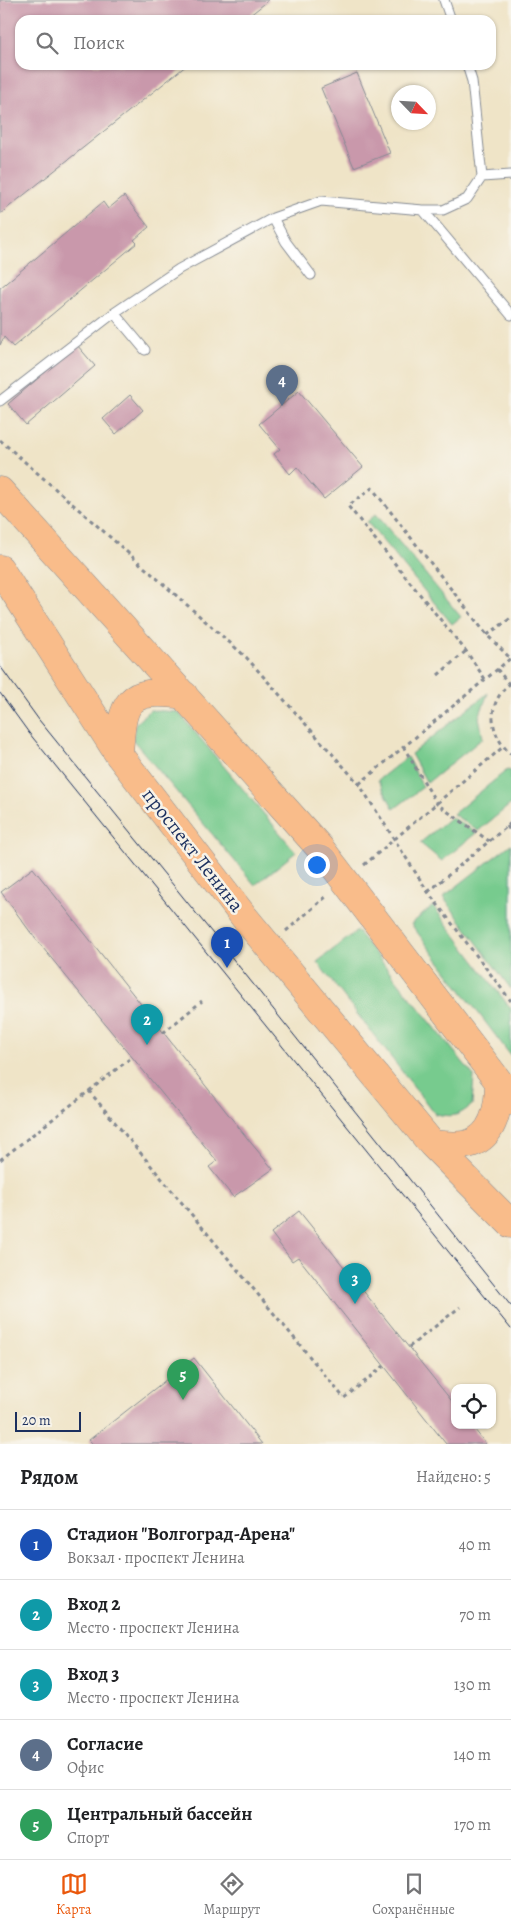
<!DOCTYPE html>
<html lang="ru">
<head>
<meta charset="utf-8">
<style>
  body { margin:0; font-family:Alegreya,serif; background:#f2f2f2; color:#202124 }
  .controls { position:absolute; right:15px; bottom:15px; display:grid; overflow:hidden; border-radius:10px; box-shadow:0 1px 4px #0004 }
  .controls button { width:45px; height:45px; display:grid; place-items:center; padding:0; border:0; border-bottom:1px solid #e0e0e0; background:#fff; color:#202124; font:25px sans-serif }
  .compass { position:absolute; left:391px; top:85px; width:45px; height:45px; border-radius:50%; background:#fff; box-shadow:0 1px 4px #0004; rotate:115deg }
  .scale { position:absolute; left:15px; bottom:12px; width:66px; box-sizing:border-box; padding-left:5px; border:2px solid #1b2f5e; border-top:0; font-size:14px; line-height:18px; white-space:nowrap; color:#1b2f5e; -webkit-text-stroke:4px #f7f3e8; paint-order:stroke }
  .you { position:absolute; left:316px; top:864px; width:18px; height:18px; margin:-12px; border:4px solid #fff; border-radius:50%; background:#1a73e8; box-shadow:0 0 0 8px #1a73e833 }
  .badge { display:grid; place-items:center; width:32px; height:32px; border-radius:50%; background:#ea580c; color:#fff; font-size:16px; font-weight:700 }
  .pin { position:absolute; translate:-50% -41px; filter:drop-shadow(0 1px 2px #0008) }
  .pin::after { content:''; position:absolute; top:26px; width:18px; height:15px; background:inherit; clip-path:polygon(0 0,100% 0,50% 100%) }
  .list { margin:0; padding:0; list-style:none }
  h2 { display:flex; justify-content:space-between; align-items:center; height:65px; margin:0; padding:0 20px; font-size:21px }
  h2 small { font-size:16px; font-weight:400; color:#757577 }
  .list li { display:grid; grid-template-columns:32px 1fr auto; gap:15px; align-items:center; box-sizing:border-box; height:70px; padding:0 20px; border-top:1px solid #e0e0e0 }
  .list b { display:block; font-size:19px; white-space:nowrap }
  .list p { margin:0; font-size:16px; white-space:nowrap; color:#757577 }
  .list em { font-size:16px; font-style:normal; color:#757577 }
  .icon { flex:none; width:28px; height:28px; fill:none; stroke:currentColor; stroke-width:2; stroke-linecap:round; stroke-linejoin:round }
  .map { position:relative; flex:none; width:511px; height:1444px; overflow:hidden }
  .search { position:absolute; background:#fff; box-shadow:0 1px 4px #0004; left:15px; right:15px; top:15px; height:55px; display:flex; align-items:center; gap:12px; box-sizing:border-box; padding:0 18px; border-radius:15px; color:#757577; font-size:19px }
  .sheet { height:415px; background:#fff }
  nav { display:flex; justify-content:space-around; align-items:center; box-sizing:border-box; height:70px; border-top:1px solid #e0e0e0; background:#fff; font-size:14px; color:#757577 }
  nav a { display:grid; justify-items:center; gap:2px }
  nav .on { color:#ea580c }
  .map>svg:first-child { display:block }
  .green { fill:#77cb8e; stroke:#497d76 }
  .building { fill:#c998ab }
  .lines { fill:none; stroke-linecap:round; stroke-linejoin:round }
  .service-casing { stroke:#858a92; stroke-width:11 }
  .primary-casing { stroke:#858a92; stroke-width:29 }
  .path { stroke:#858a92; stroke-width:3; stroke-dasharray:4 4; stroke-linecap:butt }
  .service { stroke:#fff; stroke-width:9 }
  .primary { stroke:#f9bc8a; stroke-width:28 }
  .tram { stroke:#1b2f5e; stroke-width:1 }
  .labels { text-anchor:middle; dominant-baseline:central; stroke-width:5; stroke-linejoin:round; paint-order:stroke }
  .street-label { font-size:20px; fill:#1b2f5e; stroke:#f7f3e8 }
</style>
</head>
<body>
<div class="map">
<svg width="511" height="1444" viewBox="0 0 511 1444">
  <rect width="100%" height="100%" fill="#f7f3e8"/>
  <filter id="ink" filterUnits="userSpaceOnUse"><feTurbulence type="fractalNoise" baseFrequency=".02" numOctaves="2"/><feDisplacementMap in="SourceGraphic" scale="10" xChannelSelector="R" yChannelSelector="G"/><feConvolveMatrix kernelMatrix="1 2 1 2 8 2 1 2 1" color-interpolation-filters="sRGB"/></filter>
  <filter id="wash" filterUnits="userSpaceOnUse"><feTurbulence type="fractalNoise" baseFrequency=".0096" numOctaves="4" result="noise"/><feDisplacementMap in="SourceGraphic" scale="20" xChannelSelector="R" yChannelSelector="G"/><feGaussianBlur stdDeviation="1.12" result="paint"/><feColorMatrix in="noise" values="0 0 0 0 0 0 0 0 0 0 0 0 0 0 0 0 0 1.4 0 .05"/><feComposite in="paint" operator="in"/></filter>
  <g filter="url(#wash)">
    <rect width="100%" height="100%" fill="#efe4c7"/>
    <path class="green" d="M376,514L461,617L452,624L367,522Z
      M488,693L479,717L483,738L427,783L411,754Z
      M150,710L178,712L296,852L255,885L133,740L135,724Z
      M407,757L423,787L394,809L378,780Z
      M507,770L511,771V804L478,831L453,814Z
      M451,817L476,833L442,861L420,843Z
      M511,844V989L443,897Z
      M433,906L511,1009V1056L411,924Z
      M357,931L474,1076L472,1105C457,1117 453,1117 435,1114L317,962Z"/>
    <g id="blocks">
      <path class="building" d="M0,0H269L244,20H20V65H187L0,214Z
        M357,73L390,153L354,167L321,88Z
        M124,196L149,227L134,240L137,243L13,347L4,337L0,345V288L103,202L108,209Z
        M77,345L95,366L26,425L8,404Z
        M299,391L363,467L324,499L297,467L290,474L274,454L280,449L259,424Z
        M130,395L143,410L116,434L103,419Z
        M33,868L251,1143L273,1169L233,1197L209,1167L217,1161L34,937L1,892Z
        M299,1211L455,1405V1425H471L486,1444H446L298,1257L292,1261L271,1233Z
        M194,1358L262,1444H93L89,1440Z"/>
    </g>
  </g>
  <g filter="url(#ink)">
    <use href="#blocks" fill-opacity="0" stroke="#858a92" stroke-width="1"/>
    <g class="lines">
      <g class="service-casing">
        <path id="service" d="M444,0L451,20
          M482,177L511,175
          M423,210L511,315
          M273,218L286,242L311,275
          M114,313L145,350
          M0,401L114,313L179,269L273,218L321,201L423,210H443L467,199L482,177L472,81L467,65"/>
      </g>
      <g class="primary-casing">
        <path id="primary" d="M0,491L320,848L499,1082L511,1101
          M0,569L119,755L245,918L432,1144L511,1224
          M119,755C122,702 125,687 184,695
          M432,1144C443,1145 457,1147 468,1144C495,1137 499,1106 499,1082"/>
      </g>
      <path class="path" d="M0,440L246,657L359,784L428,892L511,1001
        M487,635L511,618
        M497,669L509,684
        M438,675L466,651
        M485,679L466,651L348,506L372,488L487,635L510,658
        M511,683C486,702 488,734 511,754
        M403,746L437,804L489,841
        M359,784L511,658
        M507,826L511,832
        M364,865L503,747
        M428,892L511,823
        M286,931L327,896
        M163,1033L202,1001
        M89,1091L132,1057
        M0,1160L89,1091L344,1398L384,1366
        M409,1347L460,1307"/>
      <use href="#service" class="service"/>
      <use href="#primary" class="primary"/>
      <path class="tram" d="M0,666L39,720L213,934L511,1306
        M0,693L29,733L511,1329"/>
    </g>
  </g>
  <g class="labels">
    <g class="street-label">
      <text transform="translate(193 850) rotate(52)">проспект Ленина</text>
    </g>
  </g>
</svg>
<div class="controls">
<button><svg class="icon" aria-label="locate" viewBox="0 0 24 24"><circle cx="12" cy="12" r="6"/><path d="M12 2v4M12 18v4M2 12h4M18 12h4"/></svg></button>
</div>
<svg class="compass" viewBox="-18 -18 36 36"><path d="M0-13l5 13h-10z" fill="#e53935"/><path d="M0 13l5-13h-10z" fill="#757577"/></svg>
<div class="scale">20 m</div>
<div class="you"></div>
<div class="pin badge" style="left:227px;top:968px;background:#1a4fb4">1</div>
<div class="pin badge" style="left:147px;top:1045px;background:#0f9aa8">2</div>
<div class="pin badge" style="left:355px;top:1304px;background:#0f9aa8">3</div>
<div class="pin badge" style="left:282px;top:406px;background:#5c6f8a">4</div>
<div class="pin badge" style="left:183px;top:1400px;background:#2e9e5b">5</div>
<div class="search"><svg class="icon" aria-label="search" viewBox="0 0 24 24"><circle cx="10" cy="10" r="6"/><path d="M15 15l6 6"/></svg>Поиск</div>
</div>
<section class="sheet">
<h2>Рядом<small>Найдено: 5</small></h2>
<ul class="list">
<li><span class="badge" style="background:#1a4fb4">1</span><div><b>Стадион &quot;Волгоград-Арена&quot;</b><p>Вокзал · проспект Ленина</p></div><em>40 m</em></li>
<li><span class="badge" style="background:#0f9aa8">2</span><div><b>Вход 2</b><p>Место · проспект Ленина</p></div><em>70 m</em></li>
<li><span class="badge" style="background:#0f9aa8">3</span><div><b>Вход 3</b><p>Место · проспект Ленина</p></div><em>130 m</em></li>
<li><span class="badge" style="background:#5c6f8a">4</span><div><b>Согласие</b><p>Офис</p></div><em>140 m</em></li>
<li><span class="badge" style="background:#2e9e5b">5</span><div><b>Центральный бассейн</b><p>Спорт</p></div><em>170 m</em></li>
</ul>
</section>
<nav>
<a class="on"><svg class="icon" aria-label="map" viewBox="0 0 24 24"><path d="M3 6l6-2 6 2 6-2v14l-6 2-6-2-6 2zM9 4v14M15 6v14"/></svg>Карта</a>
<a><svg class="icon" aria-label="directions" viewBox="0 0 24 24"><path d="M12 3l9 9-9 9-9-9zM9 14v-3h6M13 9l2 2-2 2"/></svg>Маршрут</a>
<a><svg class="icon" aria-label="saved" viewBox="0 0 24 24"><path d="M7 4h10v16l-5-4-5 4z"/></svg>Сохранённые</a>
</nav>
</body>
</html>
